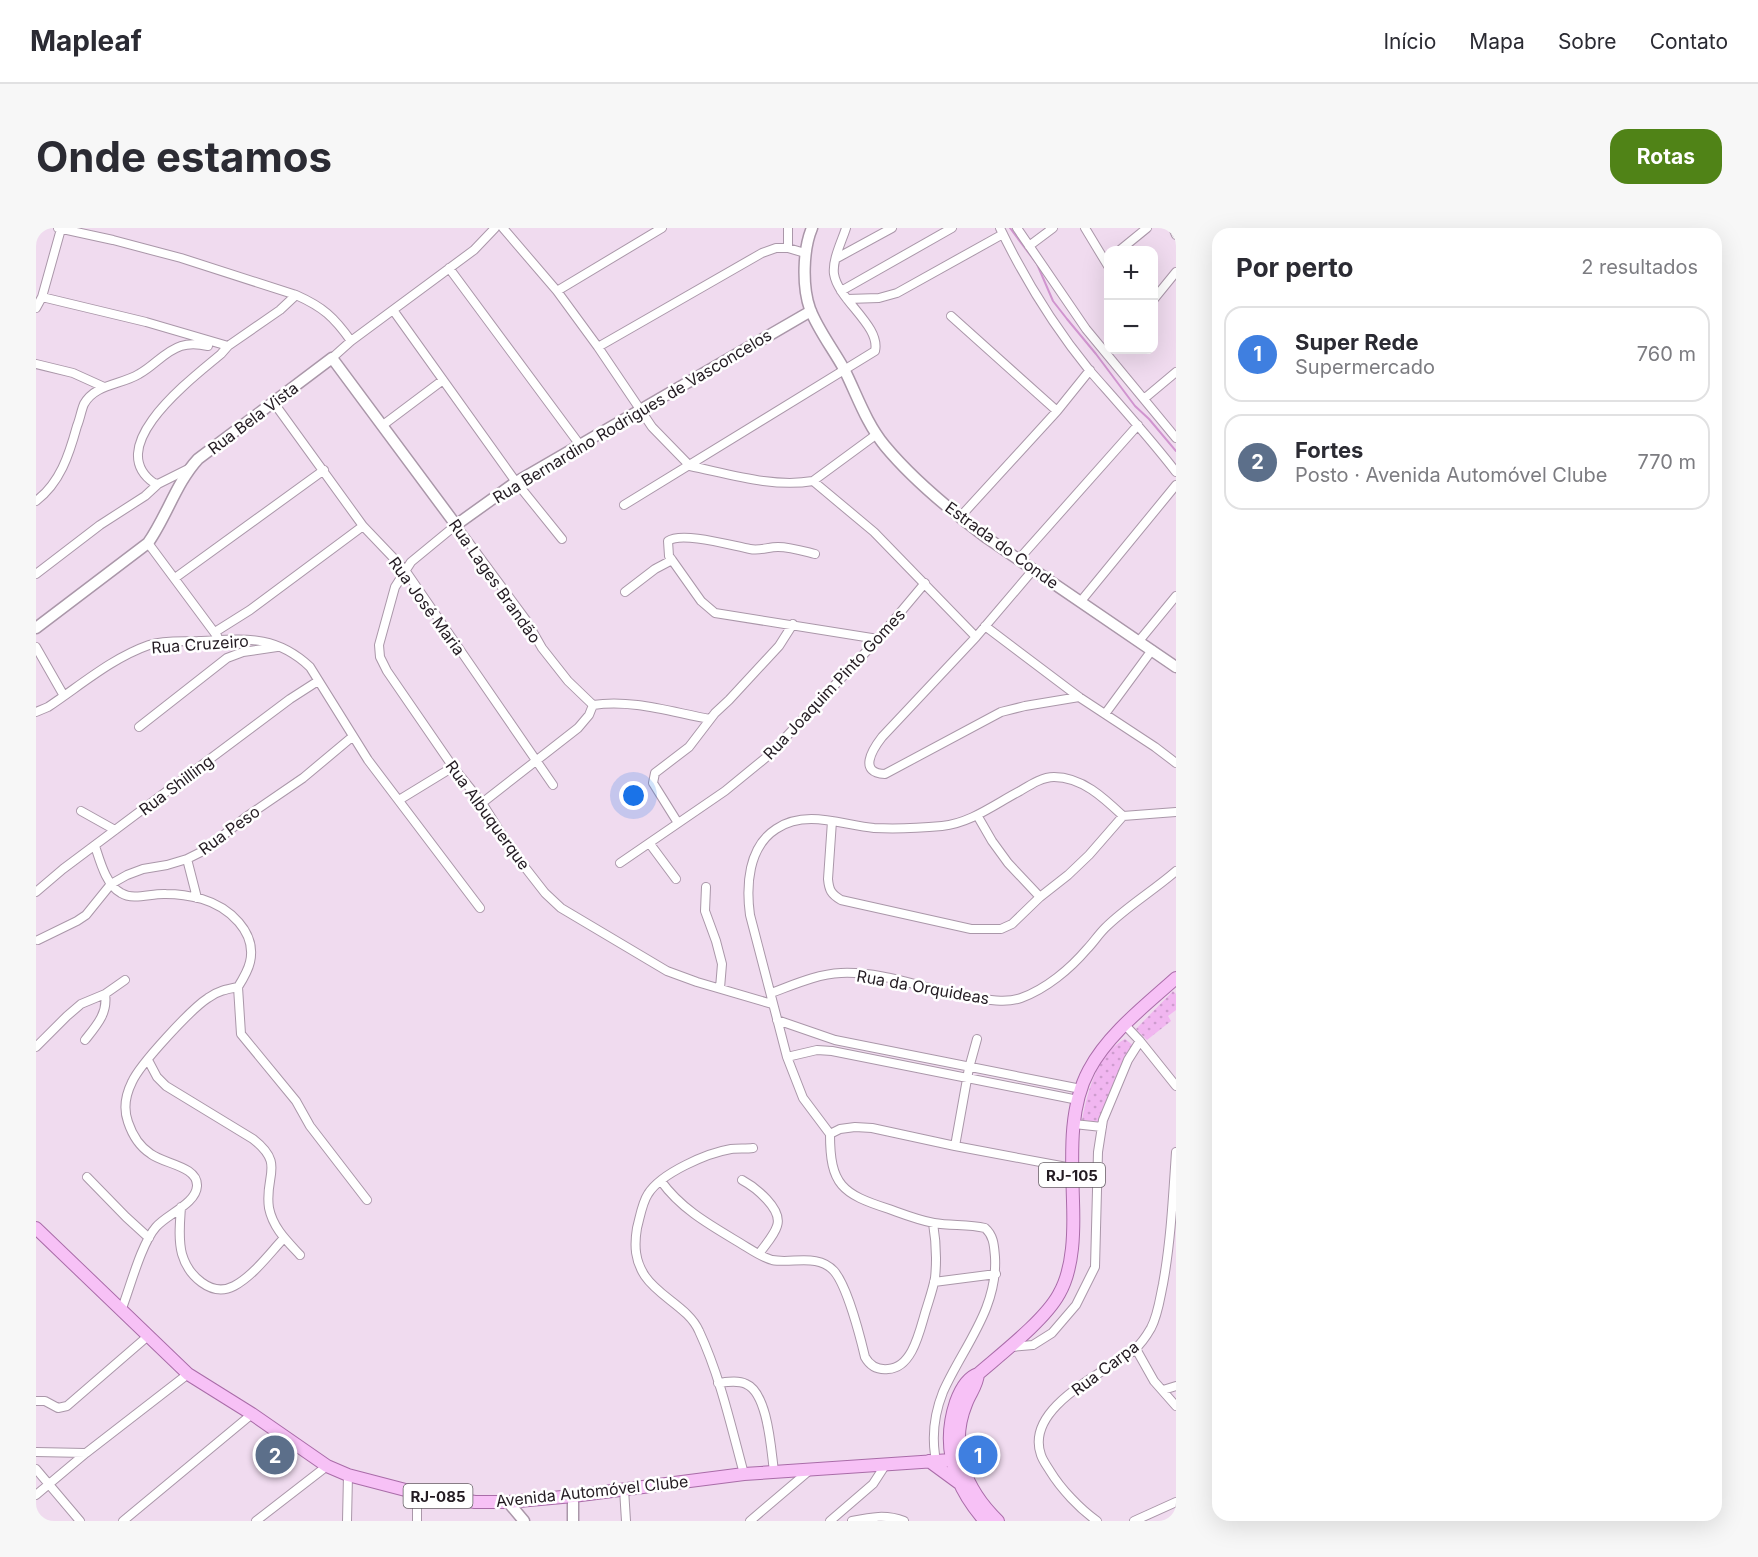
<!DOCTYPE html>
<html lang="pt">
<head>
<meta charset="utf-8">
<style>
  body { margin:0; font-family:Inter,sans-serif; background:#f7f7f7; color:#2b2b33 }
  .controls { position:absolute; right:18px; top:18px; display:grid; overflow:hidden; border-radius:12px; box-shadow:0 6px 24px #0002 }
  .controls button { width:54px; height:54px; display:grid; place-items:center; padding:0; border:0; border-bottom:2px solid #e1e1e2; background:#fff; color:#2b2b33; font:30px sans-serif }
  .you { position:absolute; left:598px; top:568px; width:21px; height:21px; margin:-15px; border:4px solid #fff; border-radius:50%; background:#1a73e8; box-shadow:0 0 0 9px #1a73e833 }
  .badge { display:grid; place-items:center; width:39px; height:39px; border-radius:50%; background:#508317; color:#fff; font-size:20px; font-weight:700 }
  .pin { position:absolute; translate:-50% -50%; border:3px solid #fff; box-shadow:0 2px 6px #0006 }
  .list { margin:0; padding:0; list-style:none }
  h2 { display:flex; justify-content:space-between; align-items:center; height:78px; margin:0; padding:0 24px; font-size:26px }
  h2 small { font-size:20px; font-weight:400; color:#7c7c81 }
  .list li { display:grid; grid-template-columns:39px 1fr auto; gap:18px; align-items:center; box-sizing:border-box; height:96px; margin:0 12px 12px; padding:0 12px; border:2px solid #e1e1e2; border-radius:18px }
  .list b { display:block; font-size:22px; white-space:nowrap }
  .list p { margin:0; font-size:20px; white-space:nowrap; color:#7c7c81 }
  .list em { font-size:20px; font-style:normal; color:#7c7c81 }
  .map { position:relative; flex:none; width:1140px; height:1293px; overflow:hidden; border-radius:18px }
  header { display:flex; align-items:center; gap:36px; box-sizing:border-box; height:84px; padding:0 30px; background:#fff; border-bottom:2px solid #e1e1e2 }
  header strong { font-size:28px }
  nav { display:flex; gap:33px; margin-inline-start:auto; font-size:21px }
  .intro { display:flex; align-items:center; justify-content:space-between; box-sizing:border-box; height:144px; padding:0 36px }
  h1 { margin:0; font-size:42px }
  .button { padding:15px 27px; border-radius:18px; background:#508317; color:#fff; font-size:21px; font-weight:700 }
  main { display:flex; gap:36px; padding:0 36px }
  aside { flex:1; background:#fff; border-radius:18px; box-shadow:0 6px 24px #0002 }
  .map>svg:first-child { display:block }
  .park { fill:url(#park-dots) }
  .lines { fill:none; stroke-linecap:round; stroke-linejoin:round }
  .stream { stroke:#d094cf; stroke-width:2 }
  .street-casing { stroke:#aa97a9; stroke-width:10 }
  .secondary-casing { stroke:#aa97a9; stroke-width:13 }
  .primary-casing { stroke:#a96ca8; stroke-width:14 }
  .street { stroke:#fff; stroke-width:8 }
  .secondary { stroke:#fff; stroke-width:10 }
  .primary { stroke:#f7c1f6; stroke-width:12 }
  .labels { text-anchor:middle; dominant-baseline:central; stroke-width:5; stroke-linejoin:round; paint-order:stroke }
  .shield { fill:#fff; stroke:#655f64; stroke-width:1.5 }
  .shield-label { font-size:15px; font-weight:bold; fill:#231b22 }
  .street-label { font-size:16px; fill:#231b22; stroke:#fff }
</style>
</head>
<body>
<header>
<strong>Mapleaf</strong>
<nav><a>Início</a><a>Mapa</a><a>Sobre</a><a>Contato</a></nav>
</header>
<div class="intro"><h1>Onde estamos</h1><a class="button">Rotas</a></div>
<main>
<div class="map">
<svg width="1140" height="1293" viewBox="0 0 1140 1293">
  <defs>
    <pattern id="park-dots" width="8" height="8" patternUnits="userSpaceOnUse" patternTransform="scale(1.5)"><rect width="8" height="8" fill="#f1b6f0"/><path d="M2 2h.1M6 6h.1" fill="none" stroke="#ce9cce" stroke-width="1.8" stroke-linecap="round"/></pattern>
  </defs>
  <rect width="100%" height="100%" fill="#f0dbef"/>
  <path class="park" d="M1137,763L1140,766V782L1132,788L1135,793L1111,812L1100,801Z
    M1089,811L1098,818L1063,894L1046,892C1052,862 1061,826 1089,811Z"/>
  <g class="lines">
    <path class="stream" d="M974,0L1001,36L1017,73L1031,91L1060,126L1099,178L1113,191L1140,223"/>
    <g class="street-casing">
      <path id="street" d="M22,0L77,12L145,30L260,67C287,79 298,89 315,113
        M467,0L521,63L562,119L616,199L654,238
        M752,0V20L769,25
        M964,0C988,50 1019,100 1054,143C1083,176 1113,209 1140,244
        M981,0L1050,101L1140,210
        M1049,0L1072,38
        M1137,0L1140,7
        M993,18L1017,0
        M1084,22L1111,0
        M801,30L856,0
        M413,40L544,217
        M521,63L626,0
        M805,63L916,0
        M6,69L25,1
        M811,71L843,70L861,65L967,6
        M1118,71L1140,44
        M0,80L6,69L110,94L192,118L244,82L260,67
        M357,82L480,254L526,311
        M915,88L1021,183
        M562,119L726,25L740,20H752
        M296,130L315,113L438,22L459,0
        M0,136L37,145L68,159
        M1109,170L1140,144
        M238,175L327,298L369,342L517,557
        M347,197L407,152
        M654,238C693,246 737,260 777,253L838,304L940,409
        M154,240L122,256L118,255C65,218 158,149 185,126L192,118
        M777,253L841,206
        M0,273C24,255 33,227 41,198C44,191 45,183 48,176C59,156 85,157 103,146C118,138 129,123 145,118C154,115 163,116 172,118
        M588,277L839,123C845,98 802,72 798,46C796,32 806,13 810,0
        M924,289L1021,183L1054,142
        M112,315L181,408
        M779,326C767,323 754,319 742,319C732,319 724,323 714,321C697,318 646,303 632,313L633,328L636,332L665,373L679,385L842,411
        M983,331L1102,197
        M997,342L940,409L846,509C836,522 822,545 849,546L965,484L989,478L1043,469
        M0,346L64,297L109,268L122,256
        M139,350L288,242
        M589,364L619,341L636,332
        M1045,373L1140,257
        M949,398L1043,469L1119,519L1140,535
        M179,404L214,382L327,298
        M1103,413L1140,368
        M0,419L28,468
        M0,484L12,479C45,457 76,430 113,417C129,412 148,414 163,413C208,411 239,406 274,439L332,532L444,680
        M1069,486L1116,422
        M674,491C635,484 596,471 557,477L532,453L506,420L490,392L420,297L375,334L359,359L343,417L344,429L351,443L417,539L446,575L477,624L509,665L525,680L631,743L661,754L736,776
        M103,499L191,430L207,424L241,419
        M363,572L417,539
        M446,575L542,500L553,487L557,477
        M45,583L79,602
        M941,587L956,613L972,635L1004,669
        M796,593L792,651C793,662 795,666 805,672L935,701H965L976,696L1004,669L1032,647L1053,627L1087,588L1140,584
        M642,595L617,555L619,545L653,519L679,485L693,472L743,418L757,396
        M614,616L640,651
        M59,618C64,633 70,657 85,665C98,673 115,665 130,666C141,666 155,668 166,671C193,679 221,704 214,734C212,743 207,751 202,759C192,761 181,763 172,770C155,781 104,836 96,854C90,866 87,880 92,894C96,906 104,919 115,926C128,936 162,938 161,958C160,976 131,986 120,999C105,1016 94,1060 85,1083
        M151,631L161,670
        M584,635L689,563L733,527L842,411L889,355
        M670,659L669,683L680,713L686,736L684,760
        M0,664L27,641L254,471L282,453
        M2,712L41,693L50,687L75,656L91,647L107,641L131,637L151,631L169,622L210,589L267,550L316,509
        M202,759L205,806L260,873L274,898L331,972
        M735,765C757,757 781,746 805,745C851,743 895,764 940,770C954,772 971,775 985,770C1010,761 1034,741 1051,721C1057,715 1062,707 1069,700C1090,679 1117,663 1140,643
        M741,792L799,812L1045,861
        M1089,797L1104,813L1140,858
        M49,812C61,797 72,785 69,766
        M0,819L31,788L45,776L69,766L89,752
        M751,829L781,822L796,823L1042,872
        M112,832L121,849L130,858L217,911C250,937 228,947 233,980C237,1000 251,1013 264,1027
        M1038,896L1066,899
        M794,906L767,870L751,829L714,687C710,658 712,619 740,601C770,581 806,597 838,600C860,601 884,600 906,598C935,595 959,576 984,563C994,557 1006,549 1018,549C1046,549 1068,570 1087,588
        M794,906C794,957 806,966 853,981C867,986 882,992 898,995C915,998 932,996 949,1000C958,1008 958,1018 959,1029C962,1081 927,1119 907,1164C899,1184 896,1206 899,1227
        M794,906L804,901L819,899L836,900L919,918L1036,940
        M919,918L933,840L941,811
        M51,949L90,989L113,1010
        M706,952C719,959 747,981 741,998C738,1008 728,1018 723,1026
        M625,953C645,981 674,997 704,1015C714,1021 725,1029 736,1032C756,1036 782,1025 798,1043C811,1058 824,1108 829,1129C834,1138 842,1142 852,1141C877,1140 884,1101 890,1082C893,1072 897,1061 899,1050C901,1031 900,1013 897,995
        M145,979C144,994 142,1011 146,1026C152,1047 175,1070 198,1058C217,1048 233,1026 248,1010
        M898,1054L960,1046
        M975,1119L997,1117L1016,1105L1040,1077L1059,1039L1062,924L1067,892L1092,832L1104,813
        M1100,1121L1118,1153L1140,1178
        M682,1155C691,1154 702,1152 710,1156C732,1165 735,1222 738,1243
        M1127,1162L1140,1158
        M0,1173H9L22,1180L31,1178L112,1108
        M0,1224L49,1225
        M0,1241L44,1293
        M708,1246C695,1198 684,1148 663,1103C653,1080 623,1069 609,1048C599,1033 598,1018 601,1000C604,989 606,975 612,966C625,945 671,925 695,921C702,920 710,921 717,920
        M588,1261L590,1293
        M381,1265V1293
        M0,1267L50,1225L152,1146
        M87,1293L216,1186
        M220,1293L291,1238
        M311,1293L312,1247
        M714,1293L774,1242
        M794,1293L837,1256L850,1236
        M816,1293C835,1289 850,1286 868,1293
        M1061,1293C1044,1281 1025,1261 1014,1243C1011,1238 1007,1233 1005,1227C988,1179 1069,1145 1098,1122C1105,1116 1111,1107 1115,1100C1122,1087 1124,1070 1127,1056C1135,1012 1137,968 1140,924
        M1098,1293L1140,1274"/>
    </g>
    <g class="secondary-casing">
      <path id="secondary" d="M776,0C767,21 766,59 774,81C782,102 797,121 808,141C821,167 830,195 849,218C878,253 915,283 951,310L1140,439
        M0,400L112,315C131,288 140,255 162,231L296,130L420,297L480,254L775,83
        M537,1268V1293
        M472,1274L488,1293"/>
    </g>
    <g class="primary-casing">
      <path id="primary" d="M0,1000L152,1146L216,1186L291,1238L312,1247L381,1265L439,1274H472L537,1268L708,1246L915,1232
        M942,1146C941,1158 934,1165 930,1176C912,1220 930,1262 962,1293
        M893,1233L923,1255
        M949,1293C918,1258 905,1219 920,1174C924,1163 930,1150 942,1146C965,1126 1009,1092 1023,1066C1038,1040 1038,1002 1037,973C1036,931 1032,881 1053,842C1072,806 1110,777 1140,750"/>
    </g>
    <use href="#street" class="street"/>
    <use href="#secondary" class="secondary"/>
    <use href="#primary" class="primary"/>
  </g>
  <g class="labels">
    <g class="shield">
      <rect x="1003" y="935" width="66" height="24" rx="4.5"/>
      <rect x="367.5" y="1256" width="69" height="24" rx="4.5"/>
    </g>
    <g class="shield-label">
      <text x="1036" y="947">RJ-105</text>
      <text x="402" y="1268">RJ-085</text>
    </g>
    <g class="street-label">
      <text transform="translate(596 188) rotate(-31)">Rua Bernardino Rodrigues de Vasconcelos</text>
      <text transform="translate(217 190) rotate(-37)">Rua Bela Vista</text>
      <text transform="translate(966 317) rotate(36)">Estrada do Conde</text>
      <text transform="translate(459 353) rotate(55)">Rua Lages Brandão</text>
      <text transform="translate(391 378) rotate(54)">Rua José Maria</text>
      <text transform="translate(164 416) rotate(-4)">Rua Cruzeiro</text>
      <text transform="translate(798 456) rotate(-47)">Rua Joaquim Pinto Gomes</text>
      <text transform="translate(140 557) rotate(-37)">Rua Shilling</text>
      <text transform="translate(452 587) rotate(54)">Rua Albuquerque</text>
      <text transform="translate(193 602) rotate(-36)">Rua Peso</text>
      <text transform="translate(887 759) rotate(10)">Rua da Orquideas</text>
      <text transform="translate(1069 1140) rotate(-37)">Rua Carpa</text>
      <text transform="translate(556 1263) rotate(-6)">Avenida Automóvel Clube</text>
    </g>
  </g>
</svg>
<div class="controls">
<button>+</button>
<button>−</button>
</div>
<div class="you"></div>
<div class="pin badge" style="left:942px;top:1227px;background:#3f7fe0">1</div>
<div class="pin badge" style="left:239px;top:1227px;background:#5c6f8a">2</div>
</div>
<aside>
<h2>Por perto<small>2 resultados</small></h2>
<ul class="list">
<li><span class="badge" style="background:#3f7fe0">1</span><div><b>Super Rede</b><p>Supermercado</p></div><em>760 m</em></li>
<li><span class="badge" style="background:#5c6f8a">2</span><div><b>Fortes</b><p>Posto · Avenida Automóvel Clube</p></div><em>770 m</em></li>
</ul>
</aside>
</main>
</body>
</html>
